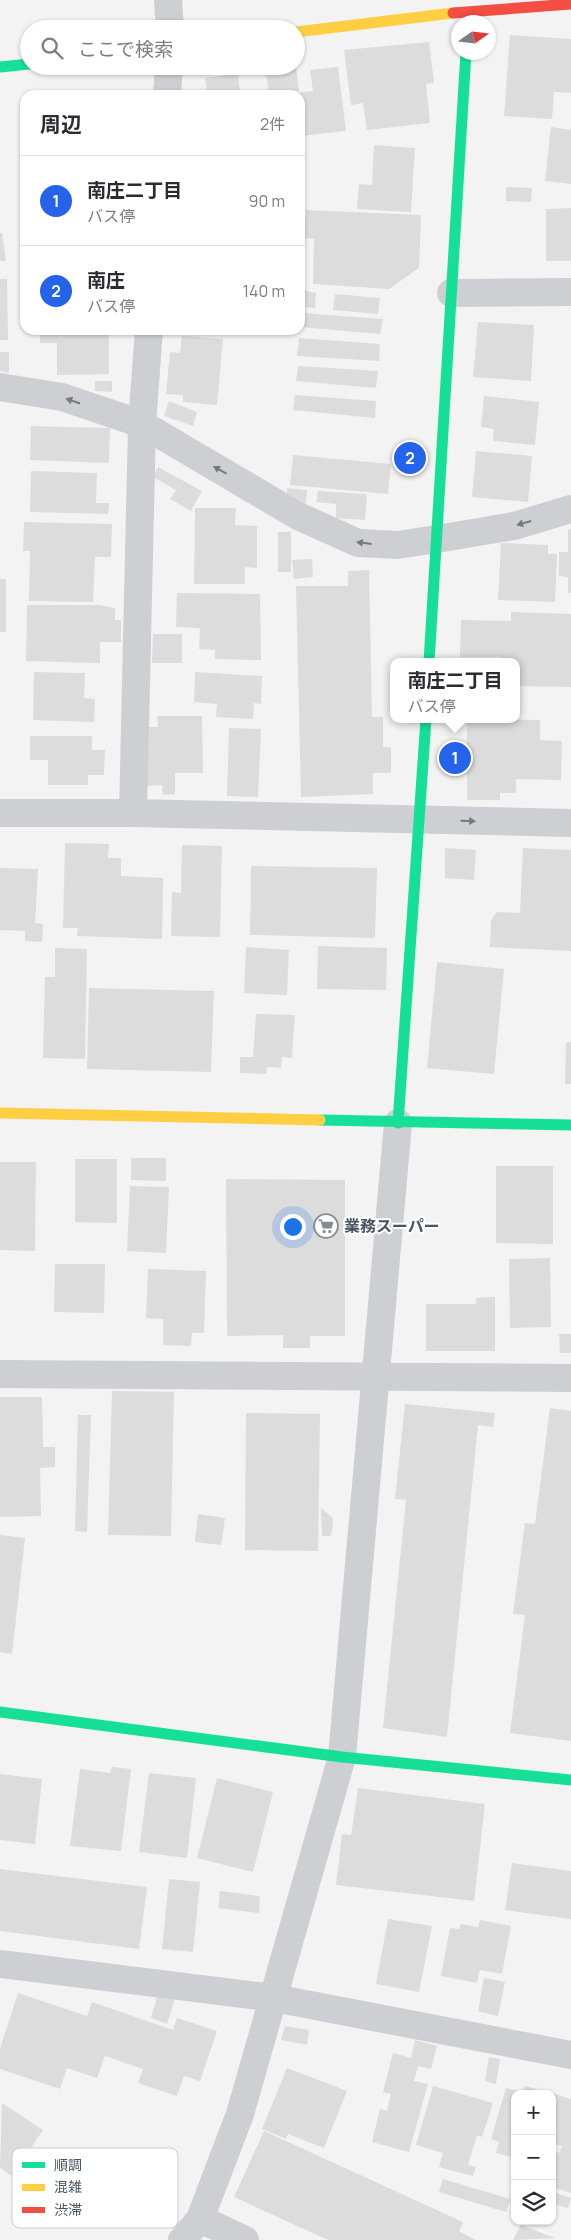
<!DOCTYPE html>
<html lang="ja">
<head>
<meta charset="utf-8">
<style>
  body { margin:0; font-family:Manrope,"Noto Sans JP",sans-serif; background:#f2f2f3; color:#2b2b33 }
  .controls { position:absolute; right:15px; bottom:15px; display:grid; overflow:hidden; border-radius:10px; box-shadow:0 1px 4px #0004 }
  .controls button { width:45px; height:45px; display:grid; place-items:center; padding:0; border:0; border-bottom:1px solid #e1e1e2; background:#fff; color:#2b2b33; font:25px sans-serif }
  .compass { position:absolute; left:451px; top:15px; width:45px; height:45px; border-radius:50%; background:#fff; box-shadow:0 1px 4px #0004; rotate:76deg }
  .you { position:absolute; left:292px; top:1226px; width:18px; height:18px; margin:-12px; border:4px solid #fff; border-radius:50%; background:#1a73e8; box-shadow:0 0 0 8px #1a73e833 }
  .badge { display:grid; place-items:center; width:32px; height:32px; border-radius:50%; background:#2563eb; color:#fff; font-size:16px; font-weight:700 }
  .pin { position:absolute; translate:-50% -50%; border:2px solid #fff; box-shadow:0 1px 5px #0006 }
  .popup { position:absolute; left:390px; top:658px; width:130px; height:65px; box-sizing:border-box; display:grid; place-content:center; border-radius:10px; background:#fff; filter:drop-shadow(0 1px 4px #0005); font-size:16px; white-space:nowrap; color:#7c7c81 }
  .popup b { font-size:19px; color:#2b2b33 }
  .popup::after { content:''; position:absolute; left:50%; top:100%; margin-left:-10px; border:10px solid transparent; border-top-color:#fff }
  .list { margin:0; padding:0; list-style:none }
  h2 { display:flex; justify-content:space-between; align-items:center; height:65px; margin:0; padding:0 20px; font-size:21px }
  h2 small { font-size:16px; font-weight:400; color:#7c7c81 }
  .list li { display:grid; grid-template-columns:32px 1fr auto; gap:15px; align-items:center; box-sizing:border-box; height:90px; padding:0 20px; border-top:1px solid #e1e1e2 }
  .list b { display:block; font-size:19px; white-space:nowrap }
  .list p { margin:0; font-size:16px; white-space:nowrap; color:#7c7c81 }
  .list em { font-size:16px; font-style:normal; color:#7c7c81 }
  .icon { flex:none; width:28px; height:28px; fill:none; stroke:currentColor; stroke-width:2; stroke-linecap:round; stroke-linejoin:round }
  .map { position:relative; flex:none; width:571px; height:2240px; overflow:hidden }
  .search { position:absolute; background:#fff; box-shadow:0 1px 4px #0004; left:20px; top:20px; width:285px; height:55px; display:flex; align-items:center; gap:12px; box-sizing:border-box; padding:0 18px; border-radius:28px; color:#7c7c81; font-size:19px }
  .panel { position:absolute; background:#fff; box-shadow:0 1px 4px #0004; left:20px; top:90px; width:285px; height:245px; border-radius:15px }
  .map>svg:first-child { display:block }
  .building { fill:#dcdcdd }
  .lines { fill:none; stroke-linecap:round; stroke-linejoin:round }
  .street { stroke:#cdcfd2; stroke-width:28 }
  .fast { stroke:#16e098; stroke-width:11 }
  .slow { stroke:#ffcf43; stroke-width:11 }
  .jam { stroke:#f24e42; stroke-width:11 }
  .oneway { fill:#717983 }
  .labels { text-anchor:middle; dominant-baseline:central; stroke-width:4; stroke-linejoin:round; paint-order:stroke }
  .poi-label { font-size:16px; font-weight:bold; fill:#495461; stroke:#fff; text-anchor:start }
  .key { fill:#fff; stroke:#c8ccd0; stroke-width:1 }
  .key-label { font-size:14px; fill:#495461 }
</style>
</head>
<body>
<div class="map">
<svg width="571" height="2240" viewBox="0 0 571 2240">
  <rect width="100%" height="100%" fill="#f3f3f3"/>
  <path class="building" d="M510,35L571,39V93L554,92L552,119L504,116Z
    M429,42L434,83L426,84L430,123L367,130L363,103L351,105L344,50Z
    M265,66H296L299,91L269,94Z
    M338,67L346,131L300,136V95L289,94L313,91L310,70Z
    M238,74L240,94L252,92V95H207L205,78Z
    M551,127L571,130V184L545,181Z
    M374,145L415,148L411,212L357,209L359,184L372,185Z
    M506,187L532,188L531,202L506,201Z
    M571,208V261H546V209Z
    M306,210L421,215L419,268L389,289L313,284L314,239L304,238Z
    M0,233H2L6,261H0Z
    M0,279H7L8,340H0Z
    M300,290L316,293L315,308L300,307Z
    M335,294L380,298L378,314L333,310Z
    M302,313L383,319L380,334L300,327Z
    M478,322L534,325L531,381L473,377Z
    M40,330H109V374L57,375V343H40Z
    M182,336L223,339L217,405L183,402V395L166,394L170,352L180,353Z
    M299,338L380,344L379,361L297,356Z
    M0,352H9V373L0,371Z
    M298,366L378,371L376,388L296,381Z
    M95,381H112V392L95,391Z
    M295,395L376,401L375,418L293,410Z
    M484,396L539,402L535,445L493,441L494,429L481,427Z
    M169,401L197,412L193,426L164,416Z
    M31,426L110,428L109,463L30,460Z
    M476,451L532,456L528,502L472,497Z
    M293,455L391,464L388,494L290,485Z
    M158,467L202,491L191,511L170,499L176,490L153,477Z
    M31,471L97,473L96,503H109L108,514L30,512Z
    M287,488L307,490L306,504L287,496Z
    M318,491L367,494L365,520L336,518V504L316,502Z
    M195,508H236L235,525L257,526V568L245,567V584H194Z
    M24,522L112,524L111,557H95L93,602L29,601L30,551H23Z
    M568,529L571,530V593H568V577L559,576V552H568Z
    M278,532H291V572H278Z
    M501,543L548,545V554H557L555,602L498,600Z
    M312,559L313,577L294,579L292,560Z
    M369,570L372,717H383V747H391V773H373V794L301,797L296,586H348V571Z
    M0,579H6V632H0Z
    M177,593L260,594L261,660L215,659V650L199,649L200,628L176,627Z
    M27,605H99L115,608V620H121V642H100V663L26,661Z
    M511,612L571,614V687L516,686V662H501V657H460L461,620L511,621Z
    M153,634H182V663H152Z
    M34,672L85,673L84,698L95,699L94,722L33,720Z
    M195,672L262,676L261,704L254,703L253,719L216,717L217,704L194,702Z
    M157,716H202L203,773H175V794L163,795L162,785L147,786V727H158Z
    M467,719L540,720V740L562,741L561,780L516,779V793H500V800H467Z
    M229,728L261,729L258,797L227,796Z
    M30,736H92V750H105L104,775H88V785H48V760H30Z
    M65,843L109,844L108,858H121V876L163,878L162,939L77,936L78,928H63Z
    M182,845L222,846L220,937L171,936L172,892L181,893Z
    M445,848L476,850L474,880L445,878Z
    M523,848L571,850V951L490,947L491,920L497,912L520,913Z
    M251,866L377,868L375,938L250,935Z
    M0,868L38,869L35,923L43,924L42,942L25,941V931L0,930Z
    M318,946L387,948L386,990L317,989Z
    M246,947L289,950L287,995L244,993Z
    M55,948L87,949L85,1059L43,1058L45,977H55Z
    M437,962L504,969L494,1074L427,1068Z
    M89,988L214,991L211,1072L87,1069Z
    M256,1014L295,1015L292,1058L282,1057L281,1068L267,1067L266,1074L240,1073V1057H253Z
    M571,1042V1084H565L566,1043Z
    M131,1158H166V1181L131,1180Z
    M75,1159H117V1223L75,1222Z
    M0,1162H36L35,1251L0,1250Z
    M496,1166H553V1244L496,1243Z
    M226,1179L345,1180V1336H310V1348H283V1335L227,1336Z
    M130,1186L169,1187L166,1253L127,1251Z
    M550,1258L551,1327L510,1328L509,1259Z
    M55,1264H105L104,1313L54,1312Z
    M148,1269L206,1271L204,1333H192L191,1346L163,1345V1319L146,1318Z
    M495,1297V1351H426V1304H476V1298Z
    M559,1334H571V1353H560Z
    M112,1391L174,1392L171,1536L108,1535Z
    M0,1397H42L43,1447H55V1467L40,1468L41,1516L0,1517Z
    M405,1404L495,1413L493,1427L478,1425L447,1737L383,1728L406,1500L395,1499Z
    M550,1408L571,1411V1741L510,1733L525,1615L513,1614L525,1523L535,1524Z
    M246,1413L320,1414L318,1551L245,1550Z
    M78,1415H91L87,1532L75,1531Z
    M321,1508L333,1518L332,1533L330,1536H322Z
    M198,1514L225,1518L221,1545L195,1542Z
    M0,1535L25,1538L12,1654L0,1652Z
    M112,1767L131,1769L121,1851L70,1846L80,1769L110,1773Z
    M149,1773L196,1778L187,1858L139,1852Z
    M0,1774L42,1779L35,1844L0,1840Z
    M217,1778L273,1792L253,1872L197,1858Z
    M358,1788L485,1804L474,1901L336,1885L342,1834L351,1835Z
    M512,1863L571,1871V1919L505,1910Z
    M0,1869L147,1887L139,1949L0,1931Z
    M169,1879L200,1882L193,1952L162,1949Z
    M220,1891L260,1896L259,1913L218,1908Z
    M388,1919L432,1926L419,1992L376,1984Z
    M480,1920L511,1926L502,1974L480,1970L477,1983L441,1976L450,1928L459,1929L461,1924L478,1927Z
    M484,1978L505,1982L498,2016L478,2011Z
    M18,1993L87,2016L92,2002L173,2030L177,2018L217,2031L200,2081L184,2076L177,2096L138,2083L143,2069L105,2056L97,2078L67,2068L60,2089L0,2069V2049Z
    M157,1997L175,1999L167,2024L151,2018Z
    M285,2026L309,2030L307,2045L281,2040Z
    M415,2040L437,2046L431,2069L418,2066L414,2081L428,2084L409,2152L372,2142L380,2109L387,2111L391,2094L383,2092L393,2053L411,2058Z
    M489,2057L500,2059L496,2084L485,2081Z
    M287,2068L347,2091L324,2148L288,2134L286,2139L262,2129Z
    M433,2086L493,2103L482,2137L477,2135L468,2165L476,2167L473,2176L439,2167L443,2153L416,2145Z
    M525,2086L552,2094H515V2158L496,2153L499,2142L491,2139L506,2088L523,2092Z
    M552,2093L571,2099V2193L553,2187L552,2151L559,2153L562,2146L552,2143Z
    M2,2103L43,2130L12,2176L0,2168Z
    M264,2131L463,2222L459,2231L476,2240H328L234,2197Z
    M443,2179L510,2199L506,2212L439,2192Z
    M553,2192L571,2198L568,2208L552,2203Z
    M521,2225L555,2238L513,2240Z"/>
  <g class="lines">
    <path class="street" d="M168,0L170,29
      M167,95L169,66
      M451,293L571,292
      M0,387L62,397L142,424L298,516L358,543L397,545L437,539L514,526L571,509
      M0,813H133L571,823
      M133,813L142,424L149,330
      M0,1374L571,1378
      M0,1964L274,1998L571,2055
      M200,2219L245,2240
      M182,2240L200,2219L240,2114L342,1757L398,1123"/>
    <path class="fast" d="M0,67L29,64
      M429,662L466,52
      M320,1120L571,1125
      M398,1123L426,719
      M0,1712L342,1757L571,1780"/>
    <path class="slow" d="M296,32L453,13
      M0,1113L320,1120"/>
    <path class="jam" d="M453,13L571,4"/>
  </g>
  <defs><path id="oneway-solid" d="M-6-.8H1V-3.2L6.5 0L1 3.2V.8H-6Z" transform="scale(1.25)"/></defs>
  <g class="oneway">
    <use href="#oneway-solid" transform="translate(73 401) rotate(-161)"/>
    <use href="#oneway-solid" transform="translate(220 470) rotate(-150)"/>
    <use href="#oneway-solid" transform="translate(524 523) rotate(164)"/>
    <use href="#oneway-solid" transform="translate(364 543) rotate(-173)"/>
    <use href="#oneway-solid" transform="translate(468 821) rotate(1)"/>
  </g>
  <defs>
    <g id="supermarket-ring" transform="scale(1.25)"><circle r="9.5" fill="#fff" stroke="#848c94" stroke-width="1.5"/><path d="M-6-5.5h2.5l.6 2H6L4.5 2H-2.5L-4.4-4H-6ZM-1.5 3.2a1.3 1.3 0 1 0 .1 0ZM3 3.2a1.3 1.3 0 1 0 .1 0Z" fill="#848c94"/></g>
  </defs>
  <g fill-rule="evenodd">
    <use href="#supermarket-ring" x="326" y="1226"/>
  </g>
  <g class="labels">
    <g class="poi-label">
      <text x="344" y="1226">業務スーパー</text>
    </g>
  </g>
  <rect x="12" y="2148" width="166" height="80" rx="8" class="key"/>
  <rect x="22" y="2162" width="23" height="6" fill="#16e098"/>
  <rect x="22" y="2184" width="23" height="7" fill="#ffcf43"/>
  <rect x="22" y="2207" width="23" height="6" fill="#f24e42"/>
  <g class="key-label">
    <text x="54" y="2170">順調</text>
    <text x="54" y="2192">混雑</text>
    <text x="54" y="2215">渋滞</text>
  </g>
</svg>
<div class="controls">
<button>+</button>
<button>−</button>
<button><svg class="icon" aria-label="layers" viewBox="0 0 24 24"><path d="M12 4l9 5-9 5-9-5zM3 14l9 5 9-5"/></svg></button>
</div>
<svg class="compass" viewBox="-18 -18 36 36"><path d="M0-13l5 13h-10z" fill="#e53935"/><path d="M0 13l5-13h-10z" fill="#7c7c81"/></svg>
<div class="you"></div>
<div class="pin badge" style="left:455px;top:758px">1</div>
<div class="popup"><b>南庄二丁目</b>バス停</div>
<div class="pin badge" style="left:410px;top:458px">2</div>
<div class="search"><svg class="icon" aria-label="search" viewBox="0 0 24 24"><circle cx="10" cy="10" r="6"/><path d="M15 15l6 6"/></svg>ここで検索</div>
<section class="panel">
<h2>周辺<small>2件</small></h2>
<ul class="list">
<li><span class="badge">1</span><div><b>南庄二丁目</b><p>バス停</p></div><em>90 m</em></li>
<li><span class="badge">2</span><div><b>南庄</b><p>バス停</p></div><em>140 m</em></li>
</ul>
</section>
</div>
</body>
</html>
